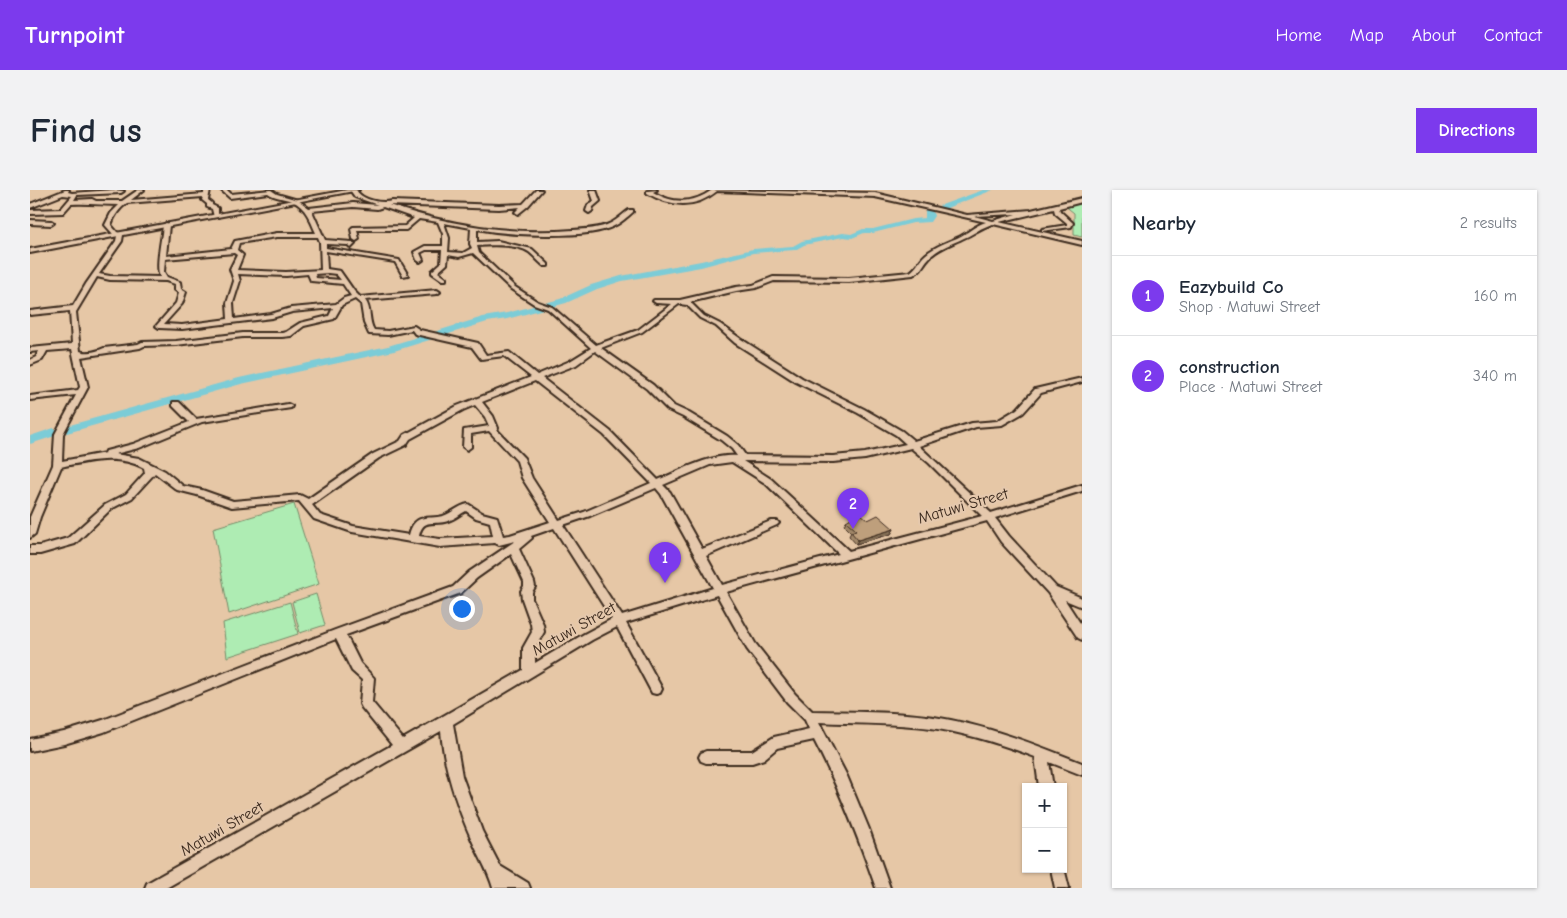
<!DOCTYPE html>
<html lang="en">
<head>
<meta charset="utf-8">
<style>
  body { margin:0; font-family:"Comic Neue",sans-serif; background:#f2f2f3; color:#1f2937 }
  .controls { position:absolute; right:15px; bottom:15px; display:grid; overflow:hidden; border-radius:0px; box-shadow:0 1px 4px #0004 }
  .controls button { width:45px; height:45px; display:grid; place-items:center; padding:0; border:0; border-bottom:1px solid #e0e1e3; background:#fff; color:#1f2937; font:25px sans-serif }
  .you { position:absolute; left:431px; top:418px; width:18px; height:18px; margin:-12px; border:4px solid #fff; border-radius:50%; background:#1a73e8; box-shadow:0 0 0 8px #1a73e833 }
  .badge { display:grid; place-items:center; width:32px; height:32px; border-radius:50%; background:#7c3aed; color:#fff; font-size:16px; font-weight:700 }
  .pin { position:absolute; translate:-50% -41px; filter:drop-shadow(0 1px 2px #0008) }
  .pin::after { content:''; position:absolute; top:26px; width:18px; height:15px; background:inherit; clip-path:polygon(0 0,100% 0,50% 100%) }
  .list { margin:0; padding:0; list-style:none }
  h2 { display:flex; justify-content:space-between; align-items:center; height:65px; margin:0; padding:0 20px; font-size:21px }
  h2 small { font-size:16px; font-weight:400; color:#747a83 }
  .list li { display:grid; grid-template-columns:32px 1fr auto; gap:15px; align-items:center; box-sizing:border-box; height:80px; padding:0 20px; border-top:1px solid #e0e1e3 }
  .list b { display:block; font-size:19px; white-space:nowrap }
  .list p { margin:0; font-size:16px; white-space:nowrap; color:#747a83 }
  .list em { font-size:16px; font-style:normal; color:#747a83 }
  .map { position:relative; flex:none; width:1052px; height:698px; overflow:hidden; border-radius:0px }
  header { display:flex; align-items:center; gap:30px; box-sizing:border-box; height:70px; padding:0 25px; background:#7c3aed; color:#fff }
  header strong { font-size:24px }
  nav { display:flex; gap:28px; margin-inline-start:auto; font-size:18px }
  .intro { display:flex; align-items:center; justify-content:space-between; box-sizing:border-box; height:120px; padding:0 30px }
  h1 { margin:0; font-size:35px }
  .button { padding:12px 22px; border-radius:0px; background:#7c3aed; color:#fff; font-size:18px; font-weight:700 }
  main { display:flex; gap:30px; padding:0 30px }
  aside { flex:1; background:#fff; border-radius:0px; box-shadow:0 1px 4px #0004 }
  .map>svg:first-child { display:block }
  .green { fill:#aeecb3; stroke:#748b68 }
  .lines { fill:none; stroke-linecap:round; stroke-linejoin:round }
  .river { fill:#7cccd7; fill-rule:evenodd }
  .minor-casing { stroke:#3b2a1e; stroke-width:4 }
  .tertiary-casing { stroke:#3b2a1e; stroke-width:4 }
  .minor { fill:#e5c8ac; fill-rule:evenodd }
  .tertiary { fill:#e5c8ac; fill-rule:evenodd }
  .wall { fill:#a3896a; stroke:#3b2a1e }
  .shaded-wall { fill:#856f56; stroke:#3b2a1e }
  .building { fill:#be9f7b; stroke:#3b2a1e }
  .labels { text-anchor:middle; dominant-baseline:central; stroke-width:4.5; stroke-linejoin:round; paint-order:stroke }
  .street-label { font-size:16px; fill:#3b2a1e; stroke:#e5c8ac }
</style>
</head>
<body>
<header>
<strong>Turnpoint</strong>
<nav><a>Home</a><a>Map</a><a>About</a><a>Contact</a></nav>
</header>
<div class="intro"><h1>Find us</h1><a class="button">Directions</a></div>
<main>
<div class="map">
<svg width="1052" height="698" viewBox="0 0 1052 698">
  <rect width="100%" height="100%" fill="#e6c7a6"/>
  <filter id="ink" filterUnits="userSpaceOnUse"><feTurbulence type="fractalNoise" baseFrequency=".02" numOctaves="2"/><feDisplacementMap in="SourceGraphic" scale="10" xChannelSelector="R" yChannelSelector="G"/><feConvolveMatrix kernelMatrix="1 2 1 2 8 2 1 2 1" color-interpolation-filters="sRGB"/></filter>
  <g filter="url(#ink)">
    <path class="green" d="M1052,11V47L1044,45V23L1034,15Z
      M264,314L289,394L199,424L183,338Z
      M286,404L295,435L270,443L262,412Z
      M260,412L268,444L197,467L193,433Z"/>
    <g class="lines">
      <path class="river" d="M953,0H963L909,21L902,20L904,26L900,32L883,33L843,43H834L822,48L813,47L774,55L765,60L723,63L671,77L592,91L567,99L536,113L477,129L457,132L364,161L211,194L37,243L31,239L33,237L209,188L358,156L453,127L477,123L530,109L561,95L591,86L671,71L723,59L763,56L772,51L813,43L821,44L833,39H843L883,29L895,28V17H906Z
        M24,238L30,242L28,245L0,254V246Z"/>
      <g class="minor-casing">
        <path id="minor" d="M35,0H39L38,2L42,3L83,0L94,1L91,3L47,5L44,10L62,9L66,11H92L108,0H114L101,10L174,4V0H180L178,10L182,13V15L188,18V27H184L182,19L177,17V14L172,10L173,7L97,13C89,19 84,26 81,35L87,42L93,45L92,51L69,84L80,86L130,87C125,76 132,48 133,35L136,33L139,35L136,66L201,59L205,51L247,43H286C280,30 276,17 262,11C254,8 245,8 238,3L200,8L191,0H197L201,4L241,0L247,4L268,10L279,18L323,13L348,15L325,7L320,0H326C332,10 351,14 362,11L469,15L493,14L506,0H512L498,16L488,24L485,22L490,17L469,19L359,15C417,35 482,45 543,40C555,39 570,39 581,33C587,30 593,24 599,20H603V22C597,27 591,33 584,36C558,50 477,45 447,39V52L468,51L502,59L518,74V76H514C509,72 504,66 499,62C487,54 461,55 447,56L449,63L485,97L508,112L522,117L566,155L608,140L642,114L626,113L623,111L624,110H650L706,97L723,95L743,87L819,88L880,82C887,78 889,70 895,65C906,55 919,52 931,46C940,41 946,35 956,32L845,7L687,1C665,19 641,17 617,3V1L627,0L623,2C643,14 663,14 682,0L845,3L937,25L1001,20L1052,8V12L1029,18L1030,21L1043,33L1041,37L1012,41V39L1037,35V33L1025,23L1024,19L969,32L1052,51V55L963,34C949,38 946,43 934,48C922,54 908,58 899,68C892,75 893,80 883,85L819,92L744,91L726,98L706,101L660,112L674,126L690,134L711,149L772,188L834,219L872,241L884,251L942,233L967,231L987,219L1005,199L1052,188V192L1011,203L993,223L972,235L946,237L889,256L961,323L1052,295V301L965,328L979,346L1026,397L1052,408V417L1035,410L1052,436V450L1048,448L1018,403L971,352L957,331L696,402L725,453L765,504L782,521C822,522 864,521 904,527C956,535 1004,554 1052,573V585L1019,572L1023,597H1009L1005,567C971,554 937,543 901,538C864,533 826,534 789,532L817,586L839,639L860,698H846C828,647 809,598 784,550L747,558L734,569L722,573H676L671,571L669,567L671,563L676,561H722L744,547L779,539L775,530L757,512L717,459L687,405L596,433L630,495L632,499L630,503L626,504L622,503L587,437L562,450L423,534L432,586L452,641L470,676L498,693L500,698H463C458,680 448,665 441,648C426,614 414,578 411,541L136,698H115L117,693L362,555L332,518L330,514L332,490L322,481L306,449L74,542L34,554L0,561V549L34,542L73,530L305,440L423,397L439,382L485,351L469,355L465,353L410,357L322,342L284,329L269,311L202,317L167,305L147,300L125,283L102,308L81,319L45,354L10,364H0V356H10L38,348L75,315L96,304L115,283L114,278C87,264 59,271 31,277L10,327L5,344L0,348V327L23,275L25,244L46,205L0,210V206L48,200L50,197L42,159L17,161L12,170L0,175V170L6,167L9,161L0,162V158L42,154L40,121L0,125V121L43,116L56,94L86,51L87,46L83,44L75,35L81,23L89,15C72,15 58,13 41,14L33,23L0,24V20L31,19L42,6L33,5L0,18V14ZM323,17L347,19L353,17L384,28L375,36L323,37L321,39L323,49L326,51L329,49L327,40H376L389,29L408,32L413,44V56H395L384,62L387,70L390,72L393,70L390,63L396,60H412L411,73L402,81V83L412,90H416V88L408,82L417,74L418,65L429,67L443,63L481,99L504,114L518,119L561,158L540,171L507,185L479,162L456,165L448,153L390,140L384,136L358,141L344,140C338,131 342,119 335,110L407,104L410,102L407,100L330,107L324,101L310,81L297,79L296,61L365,72L373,86L378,85L369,70L296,58V54L318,55L321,58L325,54L322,52L295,50L282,21ZM986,24L963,31L944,26ZM414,33L441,38L440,54L442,58L433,63L418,62L419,48ZM247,47H288L290,52L291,80L256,82L207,80L213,65L207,60L209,53ZM204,63L207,65L200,79L204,91L197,113L198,129L152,135L134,134L152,114L156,102L151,99L150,92L137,87L134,82L135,69ZM298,83L306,84L311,90L286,88L285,84ZM208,84L256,86L278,84L281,91L313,94L321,106L314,108L306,114L261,118L241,124L204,129L203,113L210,91ZM67,87L80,90L136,91L145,94V100L149,103L146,113L126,136L129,138L152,139L242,128L262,122L303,118L299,126L270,133L256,142L252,143H213L146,151L112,152L108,154L74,158C68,161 57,164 50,161L46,122ZM325,109L331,114L334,133L339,144L358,145L382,140L385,144L442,157L451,169L474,166L501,187L427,216L374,245L370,251L343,264L278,309L270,305L203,311L172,300L153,296L135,281L109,268L85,264L109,258L172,232L261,218L262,216L258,214L166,229L149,212H143V216L159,232L103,254L76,261L75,263L32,271L33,244L58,197L51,167L110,158L114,156L146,155L213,147H252L261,146L274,136L304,129L312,115ZM649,114L657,115L670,128L686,136L705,153L766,192L828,223L866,245L876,254L835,263L803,266L715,265L708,255L697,246L659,223L644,216L623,195L571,158L612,142ZM565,161L617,199L638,220L653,227L691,250L702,259L707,266C683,263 651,280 628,290L580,241L512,188L546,175ZM505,191L574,245L621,293L554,322L529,330L502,288L494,268L467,240L468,238L463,226L452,212ZM445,215L455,227L459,236L434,240L433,257L437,260L441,257V244L459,241L487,271L492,288L520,332L480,345L473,346L467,327L452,323L438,314C428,316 422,323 413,326C397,330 385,322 379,345L323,336L290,325L282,315L349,268L376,255L380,249L433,220ZM881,258L899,273L952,326L819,361L741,289L713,271L803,272L835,269ZM702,272L735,293L809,364L692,395L676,366L747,335L749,333L747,331H741L672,359L640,302L633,295L680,275ZM626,298L631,304L683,398L592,426L533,335L560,326ZM436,321L446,328L460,332L463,346L410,349L389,346C393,327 404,336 418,331C425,329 430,324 436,321ZM524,338L582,429L554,444L505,473V458L514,442L513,434L502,409V402L505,397L504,392L489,359L502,348L501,346ZM481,364L494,392V396L491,401L492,409L501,434L502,442L493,458V480L373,549L342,512L344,488L330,473L316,445L431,403L447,388Z
          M560,0H566L570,11L563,17L562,21L559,23L556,21L558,15L564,11Z
          M0,30L21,31L24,33L21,35L0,34Z
          M1033,674L1039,698H1025L1021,679H1033Z"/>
      </g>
      <g class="tertiary-casing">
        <path id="tertiary" d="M317,0H329L0,63V59Z"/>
      </g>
      <use href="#minor" class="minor"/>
      <use href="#tertiary" class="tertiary"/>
    </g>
    <path class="wall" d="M838,330L864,339L861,344L826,354L819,346L821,342L814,335L816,331Z"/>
    <path class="shaded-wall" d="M864,339L861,344L826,354L828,350Z"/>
    <path class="building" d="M830,323L838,330L848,325L864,339L828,350L821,342L826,340L816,331Z"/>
  </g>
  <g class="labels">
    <g class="street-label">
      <text transform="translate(933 316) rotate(-16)">Matuwi Street</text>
      <text transform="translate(544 439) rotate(-29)">Matuwi Street</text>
      <text transform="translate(192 639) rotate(-30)">Matuwi Street</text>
    </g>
  </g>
</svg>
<div class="controls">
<button>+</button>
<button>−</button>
</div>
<div class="you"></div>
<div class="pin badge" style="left:635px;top:393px">1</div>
<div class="pin badge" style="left:823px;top:339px">2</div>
</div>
<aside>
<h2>Nearby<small>2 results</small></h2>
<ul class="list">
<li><span class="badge">1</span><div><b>Eazybuild Co</b><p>Shop · Matuwi Street</p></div><em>160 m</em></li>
<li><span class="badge">2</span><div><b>construction</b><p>Place · Matuwi Street</p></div><em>340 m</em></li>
</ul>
</aside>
</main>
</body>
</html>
